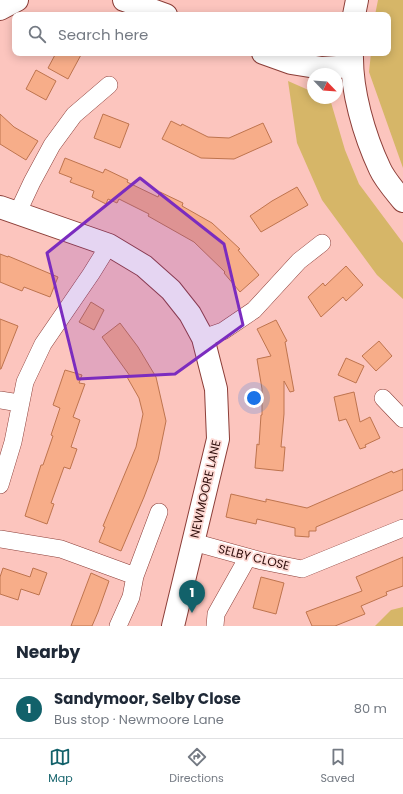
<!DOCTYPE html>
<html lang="en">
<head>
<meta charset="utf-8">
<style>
  body { margin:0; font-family:Poppins,sans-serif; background:#f2f2f3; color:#1f2937 }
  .compass { position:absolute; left:307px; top:68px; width:36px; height:36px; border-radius:50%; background:#fff; box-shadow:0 2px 10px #0003; rotate:115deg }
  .you { position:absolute; left:254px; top:398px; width:14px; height:14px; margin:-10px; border:3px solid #fff; border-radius:50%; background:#1a73e8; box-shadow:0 0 0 6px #1a73e833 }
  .badge { display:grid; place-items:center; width:26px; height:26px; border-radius:50%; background:#12616a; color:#fff; font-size:13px; font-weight:700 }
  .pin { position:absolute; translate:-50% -33px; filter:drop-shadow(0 1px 2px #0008) }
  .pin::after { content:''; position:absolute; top:21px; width:14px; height:12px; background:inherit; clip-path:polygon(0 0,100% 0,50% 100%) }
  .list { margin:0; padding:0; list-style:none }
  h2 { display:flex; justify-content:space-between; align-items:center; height:52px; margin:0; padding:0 16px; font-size:17px }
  h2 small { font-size:13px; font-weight:400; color:#747a83 }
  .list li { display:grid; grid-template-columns:26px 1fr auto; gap:12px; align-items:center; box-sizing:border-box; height:60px; padding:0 16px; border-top:1px solid #e0e1e3 }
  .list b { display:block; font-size:15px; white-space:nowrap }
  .list p { margin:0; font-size:13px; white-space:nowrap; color:#747a83 }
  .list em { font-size:13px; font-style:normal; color:#747a83 }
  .icon { flex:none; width:22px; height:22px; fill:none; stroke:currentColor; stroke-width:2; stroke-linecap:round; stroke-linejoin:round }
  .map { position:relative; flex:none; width:403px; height:626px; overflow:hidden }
  .search { position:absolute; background:#fff; box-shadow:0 2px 10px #0003; left:12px; right:12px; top:12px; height:44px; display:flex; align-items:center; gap:10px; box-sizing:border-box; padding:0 14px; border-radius:8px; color:#747a83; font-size:15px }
  .sheet { height:112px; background:#fff }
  nav { display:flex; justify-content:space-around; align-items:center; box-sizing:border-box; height:56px; border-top:1px solid #e0e1e3; background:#fff; font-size:11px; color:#747a83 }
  nav a { display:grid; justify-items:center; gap:2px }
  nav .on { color:#12616a }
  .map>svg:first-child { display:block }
  .green { fill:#d6b668 }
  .building { fill:#f7ad89; stroke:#be744e }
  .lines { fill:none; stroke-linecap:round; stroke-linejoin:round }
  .minor-casing { stroke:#8c3e38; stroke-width:18 }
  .tertiary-casing { stroke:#8c3e38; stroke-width:24 }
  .minor { stroke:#fff; stroke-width:17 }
  .tertiary { stroke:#fff; stroke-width:22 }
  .marked { fill:#7b2cbf; fill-opacity:0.2; stroke:#7b2cbf; stroke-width:3; stroke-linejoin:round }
  .labels { text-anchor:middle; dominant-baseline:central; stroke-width:3.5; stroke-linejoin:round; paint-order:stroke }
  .street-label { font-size:12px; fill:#2f0e0c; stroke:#fdd8d3 }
</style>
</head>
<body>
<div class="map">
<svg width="403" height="626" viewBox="0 0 403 626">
  <rect width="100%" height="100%" fill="#fcc5be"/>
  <path class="green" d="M378,0H403V168L369,72L371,53H388V15H375Z
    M288,81L313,92V98L330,99L345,150L359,184L403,243V299L377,275L322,200L297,143Z
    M403,607V626H375L391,610Z"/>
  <path class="building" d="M56,53H82L68,79L48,68Z
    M36,70L56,81L46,100L26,89Z
    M0,114L14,127L38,141L26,160L0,144Z
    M103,114L129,124L120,148L94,138Z
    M171,121L181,126L182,124L208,137L229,138L263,123L272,142L234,159L201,158L162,139Z
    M65,158L103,173L105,169L128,180L127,182L158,197L160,192L183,203L182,206L212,223L240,249L238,250L259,275L240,292L224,273L225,272L194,242L148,216L149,214L119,199L117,203L108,199L106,204L92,197L94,191L70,182L72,178L59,173Z
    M297,187L308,205L261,232L250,216L272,201Z
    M0,254L8,257V256L58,277L50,297L24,287L22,291L0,282Z
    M346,266L363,285L346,301L343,297L321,317L308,297L323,283L325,286Z
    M91,302L104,310L94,330L79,322Z
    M0,319L18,326L1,369H0Z
    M276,320L287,341L285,342L294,391L290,392L284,381V414L281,447H285L283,471L255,468L257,444L259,445L261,415H262V389L257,359L271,356L257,329Z
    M120,323L138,347L156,377L166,421L158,460L144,497L121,551L99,542L105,527L103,526L136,447L143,414L139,398L127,377L130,376L102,337Z
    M379,341L392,356L376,371L362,356Z
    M346,358L364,366L356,383L338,375Z
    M65,370L82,375L79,383L85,384L73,417L80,420L71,447L77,449L70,469L64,467L51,503L54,504L47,524L25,516L41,465H43L53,436L51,435L60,408L53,405Z
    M354,392L360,422L370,417L380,438L365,445L366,447L360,449L346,419L339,421L334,397Z
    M403,469V490L316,527V531H309V537L295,536V528L257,519L256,524L226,517L231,494L266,502V499L307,508L392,471L393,473Z
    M403,557V586L386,592L387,595L361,606L365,614L335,626H312L306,612L362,591L356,577Z
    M3,568L30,577L33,568L47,573L39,595L21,589L18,600L0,594V577Z
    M91,573L109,581L98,612L92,626H71Z
    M261,577L284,583L276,614L253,608Z"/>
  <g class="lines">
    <g class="minor-casing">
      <path id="minor" d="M17,214L32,182L52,145L74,115L109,85
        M203,338L223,331L254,310L299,261L322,243
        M383,398L403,419
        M0,400L19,403
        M0,485L13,442L25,382L43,344L91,274L109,245
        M0,539L61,549L135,576
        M193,542L262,561L302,569L403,528
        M118,626L131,597L135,576L159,512
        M215,626L216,614L248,557"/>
    </g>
    <g class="tertiary-casing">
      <path id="tertiary" d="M124,0L166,15
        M0,9L17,0
        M354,15L357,0
        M263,53L291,63L322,68L352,66
        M352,53C351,90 364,135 380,169C385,180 395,191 403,201
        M0,207L109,245L144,266L171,290L190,314L203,338L216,389L218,439L173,626"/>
    </g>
    <use href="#minor" class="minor"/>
    <use href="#tertiary" class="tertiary"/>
  </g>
  <path class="marked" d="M140,178L224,244L243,325L175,374L78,379L47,253Z"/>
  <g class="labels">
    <g class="street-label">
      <text transform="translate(205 489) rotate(-77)">NEWMOORE LANE</text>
      <text transform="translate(254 557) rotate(14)">SELBY CLOSE</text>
    </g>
  </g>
</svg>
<svg class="compass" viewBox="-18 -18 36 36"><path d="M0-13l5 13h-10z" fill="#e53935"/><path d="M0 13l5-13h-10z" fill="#747a83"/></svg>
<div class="you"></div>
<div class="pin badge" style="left:192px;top:613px">1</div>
<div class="search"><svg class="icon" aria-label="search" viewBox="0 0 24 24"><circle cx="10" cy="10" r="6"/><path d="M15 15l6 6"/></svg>Search here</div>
</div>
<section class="sheet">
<h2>Nearby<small></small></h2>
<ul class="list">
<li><span class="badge">1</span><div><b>Sandymoor, Selby Close</b><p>Bus stop · Newmoore Lane</p></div><em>80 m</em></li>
</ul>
</section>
<nav>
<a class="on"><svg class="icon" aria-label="map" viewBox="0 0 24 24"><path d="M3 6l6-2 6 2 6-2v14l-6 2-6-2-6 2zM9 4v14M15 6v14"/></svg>Map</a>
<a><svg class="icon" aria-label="directions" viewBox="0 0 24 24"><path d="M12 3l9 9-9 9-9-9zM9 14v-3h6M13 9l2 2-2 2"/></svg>Directions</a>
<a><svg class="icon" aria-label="saved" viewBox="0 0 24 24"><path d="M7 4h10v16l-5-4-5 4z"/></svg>Saved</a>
</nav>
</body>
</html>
